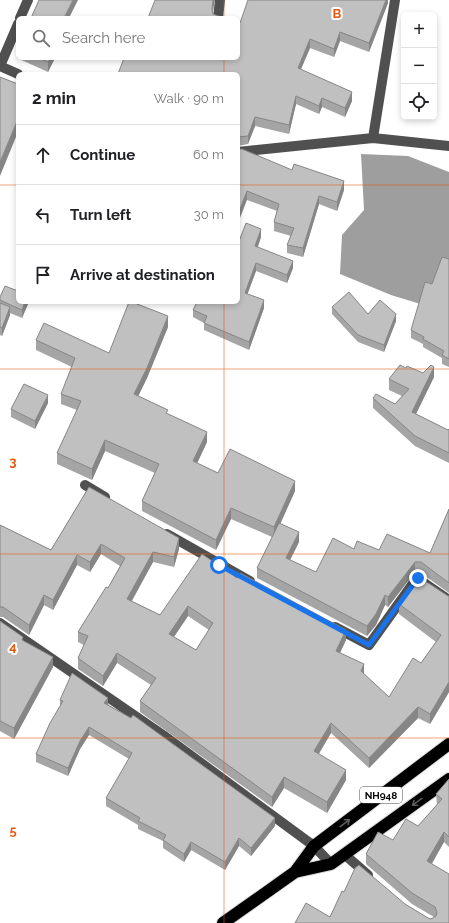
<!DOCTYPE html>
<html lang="en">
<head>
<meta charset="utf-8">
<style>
  body { margin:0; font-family:Raleway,sans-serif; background:#f2f2f2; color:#202124 }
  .controls { position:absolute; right:12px; top:12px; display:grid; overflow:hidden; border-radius:6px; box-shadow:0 2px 6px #0003 }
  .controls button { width:36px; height:36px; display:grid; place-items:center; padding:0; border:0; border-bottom:1px solid #e0e0e0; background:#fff; color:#202124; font:20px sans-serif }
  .stop { position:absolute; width:12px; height:12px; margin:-9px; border:3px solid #1a73e8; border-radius:50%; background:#fff }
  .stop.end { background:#1a73e8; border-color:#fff; box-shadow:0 1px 4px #0008 }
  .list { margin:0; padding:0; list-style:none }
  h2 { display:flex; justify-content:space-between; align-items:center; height:52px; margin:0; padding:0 16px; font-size:17px }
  h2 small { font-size:13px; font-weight:400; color:#757577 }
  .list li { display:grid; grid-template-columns:26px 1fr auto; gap:12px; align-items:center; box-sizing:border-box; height:60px; padding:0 16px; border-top:1px solid #e0e0e0 }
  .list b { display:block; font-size:15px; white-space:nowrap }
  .list em { font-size:13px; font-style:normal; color:#757577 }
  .icon { flex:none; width:22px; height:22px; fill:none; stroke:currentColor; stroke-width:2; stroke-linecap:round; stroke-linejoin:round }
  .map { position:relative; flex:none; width:449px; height:923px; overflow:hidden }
  .search { position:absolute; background:#fff; box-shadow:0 2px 6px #0003; left:16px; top:16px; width:224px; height:44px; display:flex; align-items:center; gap:10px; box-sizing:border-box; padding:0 14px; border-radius:6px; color:#757577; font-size:15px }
  .panel { position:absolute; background:#fff; box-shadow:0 2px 6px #0003; left:16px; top:72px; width:224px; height:232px; border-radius:6px }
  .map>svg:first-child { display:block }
  .water { fill:#9e9e9e }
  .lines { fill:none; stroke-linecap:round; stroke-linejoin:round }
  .highway-casing { stroke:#dbdbdb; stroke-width:14 }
  .minor { stroke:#505050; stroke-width:10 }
  .highway { stroke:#000; stroke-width:12 }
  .wall { fill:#a5a5a5; fill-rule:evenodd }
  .shaded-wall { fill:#868686 }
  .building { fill:#c0c0c0; stroke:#868686; fill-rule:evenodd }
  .oneway { stroke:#595959 }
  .route { stroke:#1a73e8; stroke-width:5 }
  .grid { fill:none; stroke:#e8590c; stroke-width:1; stroke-opacity:0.55 }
  .labels { text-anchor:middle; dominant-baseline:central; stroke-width:4; stroke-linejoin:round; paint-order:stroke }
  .shield { fill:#fff; stroke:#4c4c4c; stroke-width:1 }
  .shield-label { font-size:10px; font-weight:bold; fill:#000 }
  .grid-label { font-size:13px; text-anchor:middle; font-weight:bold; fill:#e8590c; stroke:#fff; stroke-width:4; stroke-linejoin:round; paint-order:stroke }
</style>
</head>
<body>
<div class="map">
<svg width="449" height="923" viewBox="0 0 449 923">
  <rect width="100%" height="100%" fill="#fff"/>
  <path class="water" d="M361,154L408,156L449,172V268L427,306L391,295L340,274L342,235L364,210Z"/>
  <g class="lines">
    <g class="highway-casing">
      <path id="highway" d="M295,872L314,846L449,744
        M223,923L295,872L331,864L449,779"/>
    </g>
    <path class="minor" d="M20,18L28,0
      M218,18L220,0
      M0,66L18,24
      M0,66L18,74
      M373,138L395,0
      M238,152L373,138L449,146
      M85,485L105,497
      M167,534L250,581
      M0,623L163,735L314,846L331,864
      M335,627L369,645L417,578L449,600
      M344,854L368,875"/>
    <use href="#highway" class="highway"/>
  </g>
  <path class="wall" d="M388,0V3L369,52L340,41L334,57L310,48L301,69L352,101L345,117L322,107L319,114L296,104L289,134L255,126L248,144L238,146V74L240,23Z
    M18,45V58H55L48,72L17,58V48Z
    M238,149L344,190L337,211L319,204L303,257L287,253V245L291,236L274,231V222L277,211L247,200Z
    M261,237L258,247L293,268L287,283L256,271L247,294L264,308L249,350L204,330V323L193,317V310L196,303L195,302H238V244Z
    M449,259V367L442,364V358L423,347V344L411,338V330L432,284Z
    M0,297L28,302V304L22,318L10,313V315L2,336L0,335Z
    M332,307L368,314L396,321L384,352L358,342L332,314Z
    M168,327L147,378L138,396L168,414L207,442L197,463L218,473L295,491L280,523L299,542L290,560L316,572L354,549L430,553L449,509V593L421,573L415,572L388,607L385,605L376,625L367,636L257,578V568L272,537L231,519L216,550L142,511V501L155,473L105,451L92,480L57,464V453L77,410L61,404V394L72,367L36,350V340L109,353Z
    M406,368L434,377L416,414L448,430L449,429V463L415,446L373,408V398L395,404L402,396L389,390V379Z
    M48,403L35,429L11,417V409Z
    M89,487L179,549L174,567L153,562L132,601L160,615L237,578L346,640L340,653L389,697L421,663L436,642L399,614V604L449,596V692L430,724L418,718L369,768L331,733L319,754L346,780L327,813L284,788L272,807L140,712V701L151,685L117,663L103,686L78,669V658L84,645L78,642V632L108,588L120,566L101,554L90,572L77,565L53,610L44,605L29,635L3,617H0V525L51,550ZM188,616L209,630L196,650L174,637Z
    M0,621L23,641L53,667L14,739L0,731Z
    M60,700L108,704L275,826L251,856L239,846L225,870L191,850L184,862L163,848V841L138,829V825L106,806V798L129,759L89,735L80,749L68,776L36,762V754L60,707Z
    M449,779V847L444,842L432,864L449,923L330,917L344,892L405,904L428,918L431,919L434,917L412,904L366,864V854L393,840L418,826L437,805L436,794Z"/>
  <path class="shaded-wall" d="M73,0H78L69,18H65V16Z
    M213,0H215L212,17V9Z
    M386,0H388V3L369,52V43Z
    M340,32V41L334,57V49Z
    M310,39V48L298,76V68Z
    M50,58H55L48,72V62Z
    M352,92V101L345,117V108Z
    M296,96V104L289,134V125Z
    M322,98V107L319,114V106Z
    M255,117V126L248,144V136Z
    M18,119V132L0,176V162Z
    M344,181V190L337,211V202Z
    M247,191V200L238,223V214Z
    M319,196V204L303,257V248Z
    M261,229V237L255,253V246Z
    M293,261V268L287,283V275Z
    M256,263V271L245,301V293Z
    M264,300V308L249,350V342Z
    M25,302H28V304L22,318V310Z
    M10,307V315L2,336V328Z
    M396,314V321L384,352V345Z
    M168,316V327L147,378L134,405V394Z
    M434,367V377L412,422V412Z
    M48,395V403L35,429V421Z
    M207,432V442L193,472V461Z
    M105,440V451L92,480V469Z
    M295,481V491L274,538V527Z
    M231,508V519L216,550V540Z
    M299,532V542L286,568V558Z
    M179,538V549L174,567V557Z
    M101,544V554L90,572V562Z
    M153,552V562L127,609V599Z
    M77,555V565L53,610V600Z
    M415,562V572L388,607V597Z
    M44,595V605L29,635V625Z
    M385,595V605L376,625L367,636V626Z
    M188,606V616L169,644V634Z
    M346,630V640L336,661V651Z
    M117,653V663L103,686V676Z
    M53,657V667L14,739V728Z
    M364,664V674L361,671Z
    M449,682V692L430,724V714Z
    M108,698V706L104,703Z
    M418,707V718L369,768V758Z
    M331,723V733L314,761V751Z
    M89,727V735L80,749L68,776V768L80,741Z
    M346,770V780L327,813V802Z
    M284,777V788L272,807V797Z
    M275,818V826L251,856V848Z
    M444,832V842L427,871V861Z
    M239,838V846L225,870V862Z
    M191,842V850L184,862V854Z"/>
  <path class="building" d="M39,0H73L65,16L68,18H31Z
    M155,0H213L212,9L213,14L224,18H148Z
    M248,0H386L369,43L340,32L334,49L310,39L298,68L352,92L345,108L322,98L319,106L296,96L289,125L255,117L248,136L238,137V74H118L124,58H238V22L240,23Z
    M39,58H50L48,62Z
    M0,77L18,84V119L0,162Z
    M238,149H242L292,170L294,164L344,181L337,202L319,196L303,248L287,245L294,228L274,222L279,204L247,191L238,214Z
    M246,223L261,229L255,246L293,261L287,275L256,263L245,293L264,300L249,342L204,323L207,316L193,310L197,302H238V244Z
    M442,257L449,259V359L442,355L444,351L423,339L424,337L411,330L425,282L432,284Z
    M5,286L18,291V302H25L22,310L0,300V297Z
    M349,292L368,314L380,300L396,314L384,345L358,335L332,307Z
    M129,302H132L168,316L147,368L134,394L168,410L166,413L207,432L193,461L218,473L230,449L295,481L274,527L231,508L216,540L142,501L159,464L105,440L92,469L57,453L81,401L61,394L75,358L36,340L44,323L109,353Z
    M0,303L10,307L2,328L0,327Z
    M400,365L406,368L407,366L423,373L431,365L434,367L412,412L448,430L449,429V453L415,436L373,398L376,394L395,404L409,389L389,379Z
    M24,384L48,395L35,421L11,409Z
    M89,487L179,538L174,557L153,552L127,599L160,615L202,554L237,578L240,573L346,630L336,651L364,664L361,671L389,697L413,658L421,663L441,635L399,604L419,577L448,596H449V682L430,714L418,707L369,758L331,723L314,751L346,770L327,802L284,777L272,797L140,701L156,678L117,653L103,676L78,658L88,636L78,632L106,587L108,588L125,558L101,544L90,562L77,555L53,600L44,595L29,625L3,607H0V525L51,550ZM188,606L213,623L196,650L169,634Z
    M449,509V583L421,562H415L388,597L385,595L376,614L367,626L257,568L279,523L299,532L286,558L316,572L333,538L354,549L357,541L379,550L387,534L430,553Z
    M0,621L23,637L22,640L53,657L14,728L0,721Z
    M72,673L108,698L104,703L131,718L133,715L275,818L251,848L239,838L225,862L191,842L184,854L163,840L166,835L138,821L140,818L106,798L132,753L89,727L80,741L68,768L36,754L50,723L63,701L60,700Z
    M449,779V837L444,832L427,861L449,874V923H295L306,903L330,917L342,891L344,892L355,868L359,865L405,904L428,918L431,919L436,916L437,912L435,907L412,893L366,854L378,832L393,840L406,819L418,826L442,799L436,794Z"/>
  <defs><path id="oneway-shaft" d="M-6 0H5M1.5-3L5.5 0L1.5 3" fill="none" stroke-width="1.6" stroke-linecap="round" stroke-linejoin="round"/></defs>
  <g class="oneway">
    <use href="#oneway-shaft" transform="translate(417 802) rotate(144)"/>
    <use href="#oneway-shaft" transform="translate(345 823) rotate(-37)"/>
  </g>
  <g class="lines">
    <path class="route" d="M219,565L369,645L418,578"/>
  </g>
  <path class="grid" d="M224,0V18M224,58V74M0,185H18M238,185H449M224,302V923M0,369H449M0,554H449M0,738H449"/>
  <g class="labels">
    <rect class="shield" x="360" y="787" width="42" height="16" rx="3"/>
    <g class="shield-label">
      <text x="381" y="795">NH948</text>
    </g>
  </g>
  <g class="grid-label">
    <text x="337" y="18">B</text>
    <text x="13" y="466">3</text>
    <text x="13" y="651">4</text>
    <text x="13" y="835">5</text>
  </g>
</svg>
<div class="controls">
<button>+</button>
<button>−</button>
<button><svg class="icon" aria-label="locate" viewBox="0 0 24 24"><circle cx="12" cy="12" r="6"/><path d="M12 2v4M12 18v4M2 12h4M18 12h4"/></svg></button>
</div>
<div class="stop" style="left:219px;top:565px"></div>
<div class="stop end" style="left:418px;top:578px"></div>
<div class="search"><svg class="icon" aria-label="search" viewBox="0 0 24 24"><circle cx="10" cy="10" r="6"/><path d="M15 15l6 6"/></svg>Search here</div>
<section class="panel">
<h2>2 min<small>Walk · 90 m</small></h2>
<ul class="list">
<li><svg class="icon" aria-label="ahead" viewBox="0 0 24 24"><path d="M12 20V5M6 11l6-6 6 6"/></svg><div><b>Continue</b></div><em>60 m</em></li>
<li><svg class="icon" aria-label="left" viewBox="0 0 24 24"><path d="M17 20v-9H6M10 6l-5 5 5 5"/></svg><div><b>Turn left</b></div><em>30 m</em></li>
<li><svg class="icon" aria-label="arrive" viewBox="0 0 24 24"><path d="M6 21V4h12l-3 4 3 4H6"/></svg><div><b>Arrive at destination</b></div></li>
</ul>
</section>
</div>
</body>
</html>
